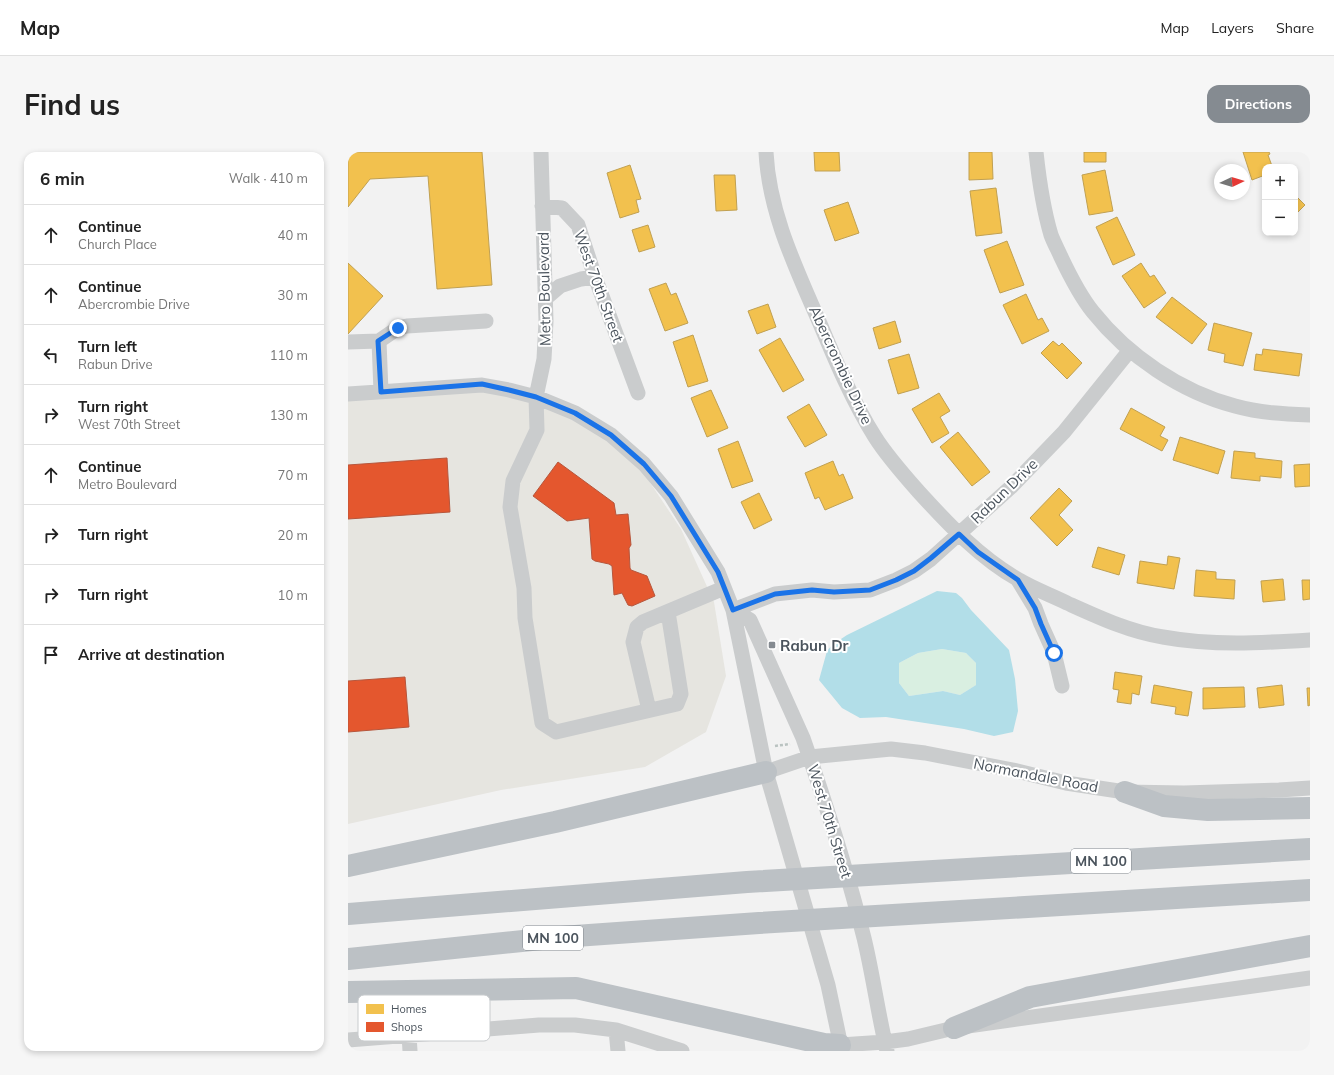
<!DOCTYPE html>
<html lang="en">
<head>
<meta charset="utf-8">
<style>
  body { margin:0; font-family:Mulish,sans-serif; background:#f6f6f6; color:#222 }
  .controls { position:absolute; right:12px; top:12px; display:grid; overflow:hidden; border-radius:8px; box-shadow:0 2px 6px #0003 }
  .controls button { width:36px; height:36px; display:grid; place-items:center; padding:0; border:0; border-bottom:1px solid #e0e0e0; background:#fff; color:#222; font:20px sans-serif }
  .compass { position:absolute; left:866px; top:12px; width:36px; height:36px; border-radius:50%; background:#fff; box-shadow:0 2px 6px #0003; rotate:86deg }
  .stop { position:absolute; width:12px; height:12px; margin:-9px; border:3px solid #1a73e8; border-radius:50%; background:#fff }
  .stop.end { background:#1a73e8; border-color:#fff; box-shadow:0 1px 4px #0008 }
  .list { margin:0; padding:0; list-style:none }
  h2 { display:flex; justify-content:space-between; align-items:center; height:52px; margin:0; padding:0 16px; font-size:17px }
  h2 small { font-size:13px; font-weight:400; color:#767676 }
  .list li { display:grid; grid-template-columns:26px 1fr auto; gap:12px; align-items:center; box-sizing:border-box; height:60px; padding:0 16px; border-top:1px solid #e0e0e0 }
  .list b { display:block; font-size:15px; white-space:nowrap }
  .list p { margin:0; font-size:13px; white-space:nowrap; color:#767676 }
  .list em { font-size:13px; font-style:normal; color:#767676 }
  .icon { flex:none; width:22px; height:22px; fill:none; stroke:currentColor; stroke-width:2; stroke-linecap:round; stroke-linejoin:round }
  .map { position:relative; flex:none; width:962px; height:899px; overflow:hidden; border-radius:12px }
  header { display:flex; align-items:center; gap:24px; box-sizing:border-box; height:56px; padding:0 20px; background:#fff; border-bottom:1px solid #e0e0e0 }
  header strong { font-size:19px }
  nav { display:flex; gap:22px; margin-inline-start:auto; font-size:14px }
  .intro { display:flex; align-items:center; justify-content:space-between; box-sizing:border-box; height:96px; padding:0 24px }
  h1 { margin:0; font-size:28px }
  .button { padding:10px 18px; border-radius:12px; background:#858b91; color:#fff; font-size:14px; font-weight:700 }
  main { display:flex; gap:24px; padding:0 24px }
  aside { flex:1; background:#fff; border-radius:12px; box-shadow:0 2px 6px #0003 }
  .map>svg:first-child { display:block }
  .commercial { fill:#e6e5e0 }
  .green { fill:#d9efe1 }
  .water { fill:#b2dee8; fill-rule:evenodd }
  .homes { fill:#f2c14e; stroke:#c0a052 }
  .shops { fill:#e4572e; stroke:#b6563c }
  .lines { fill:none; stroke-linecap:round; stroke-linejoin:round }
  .path { stroke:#bac3c1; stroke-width:2.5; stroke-dasharray:3 2; stroke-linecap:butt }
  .minor { stroke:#cacccd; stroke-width:15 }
  .highway { stroke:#bcc1c5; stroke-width:22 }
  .route { stroke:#1a73e8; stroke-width:5 }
  .poi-dot { fill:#858b91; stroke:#fff; stroke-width:1.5 }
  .labels { text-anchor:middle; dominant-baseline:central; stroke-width:4; stroke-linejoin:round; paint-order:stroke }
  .shield { fill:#fff; stroke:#81878e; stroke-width:1 }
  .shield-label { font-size:14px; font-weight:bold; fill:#4b545d }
  .street-label { font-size:15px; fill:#4b545d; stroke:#fff }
  .poi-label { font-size:15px; font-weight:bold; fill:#4b545d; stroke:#fff; text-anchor:start }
  .key { fill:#fff; stroke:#c9ccce; stroke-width:1 }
  .key-label { font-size:11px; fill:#4b545d }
</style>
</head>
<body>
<header>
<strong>Map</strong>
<nav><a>Map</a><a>Layers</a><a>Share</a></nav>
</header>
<div class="intro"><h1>Find us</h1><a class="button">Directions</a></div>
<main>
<aside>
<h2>6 min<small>Walk · 410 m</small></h2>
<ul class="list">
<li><svg class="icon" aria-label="ahead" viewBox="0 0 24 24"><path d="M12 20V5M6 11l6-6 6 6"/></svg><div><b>Continue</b><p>Church Place</p></div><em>40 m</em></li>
<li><svg class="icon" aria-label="ahead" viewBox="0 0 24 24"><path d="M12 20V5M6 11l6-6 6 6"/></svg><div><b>Continue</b><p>Abercrombie Drive</p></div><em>30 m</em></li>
<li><svg class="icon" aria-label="left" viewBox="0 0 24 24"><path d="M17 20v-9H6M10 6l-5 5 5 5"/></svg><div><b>Turn left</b><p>Rabun Drive</p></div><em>110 m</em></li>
<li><svg class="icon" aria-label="right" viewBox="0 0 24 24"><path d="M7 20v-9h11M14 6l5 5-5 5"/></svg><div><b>Turn right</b><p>West 70th Street</p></div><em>130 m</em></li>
<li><svg class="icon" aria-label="ahead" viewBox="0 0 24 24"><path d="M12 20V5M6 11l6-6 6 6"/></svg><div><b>Continue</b><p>Metro Boulevard</p></div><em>70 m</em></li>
<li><svg class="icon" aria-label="right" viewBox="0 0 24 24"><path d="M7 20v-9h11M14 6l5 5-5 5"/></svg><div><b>Turn right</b></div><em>20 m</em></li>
<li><svg class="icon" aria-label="right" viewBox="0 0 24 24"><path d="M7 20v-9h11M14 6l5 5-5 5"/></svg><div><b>Turn right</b></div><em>10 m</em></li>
<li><svg class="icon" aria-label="arrive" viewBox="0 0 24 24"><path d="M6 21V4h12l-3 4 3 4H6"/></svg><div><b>Arrive at destination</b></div></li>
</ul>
</aside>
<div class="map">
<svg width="962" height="899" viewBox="0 0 962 899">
  <rect width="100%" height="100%" fill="#f2f2f2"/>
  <path class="commercial" d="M167,237L227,260L291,314L333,377L366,450L378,524L358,580L297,615L153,638L0,672V243Z"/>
  <path class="green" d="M594,497L618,501L628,511V533L612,543L595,539L561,544L551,531V511L570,501Z"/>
  <path class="water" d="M589,439L608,441L614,446L623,458L661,498L667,527L670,559L665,580L646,584L616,577L538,565L512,566L494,556L471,528L479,499L484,493L499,483ZM594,497L618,501L628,511V533L612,543L595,539L561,544L551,531V511L570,501Z"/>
  <path class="homes" d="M0,0H134L144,133L89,137L80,24L22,27L0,55Z
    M466,0H491L492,19H467Z
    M621,0H644L645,27L621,28Z
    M736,0H758V10H736Z
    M895,0H921L922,2L920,3L924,14L917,15L916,17L917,23L904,28Z
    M282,13L293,47L288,48L291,60L272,66L259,21Z
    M757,18L765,59L741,63L734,23Z
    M366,23H387L389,58L368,59Z
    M648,36L654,81L628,84L622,39Z
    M947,43L957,53L947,63Z
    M500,50L511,81L487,89L476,58Z
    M769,65L787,103L765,113L748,75Z
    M300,73L307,95L291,100L284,78Z
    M659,89L676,133L652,141L636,98Z
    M0,111L35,144L0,182Z
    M793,111L802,125L806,123L818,141L796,156L774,124Z
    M318,131L323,143L328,141L340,171L317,179L301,137Z
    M678,142L690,168L694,166L701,179L674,192L655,153Z
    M824,145L859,172L844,192L808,165Z
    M420,152L428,175L409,182L400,159Z
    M547,169L553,190L531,197L525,176Z
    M866,171L904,181L895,214L876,210L877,202L860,198Z
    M345,183L360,229L340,235L325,190Z
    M432,186L456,228L435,240L411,198Z
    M705,189L711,194L714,191L734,211L719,227L693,201Z
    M915,197L954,202L951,224L906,218L908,202L914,203Z
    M561,202L571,236L550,242L540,208Z
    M363,238L380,276L359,285L343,246Z
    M591,241L602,259L592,265L601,281L584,291L564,257Z
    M461,252L479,283L457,295L439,265Z
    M783,256L817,275L812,284L820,288L814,299L772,277Z
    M610,280L642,320L624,334L592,295Z
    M832,285L877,299L870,322L825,308Z
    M390,289L405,329L384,336L370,297Z
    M886,299L907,301V306L934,309L933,326L912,324V329L883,326Z
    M485,309L491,324L495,322L505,346L477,358L471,345L467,347L457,321Z
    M962,312V334L947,335L946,313Z
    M711,336L724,349L711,363L725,378L709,394L682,366Z
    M411,341L424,368L406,377L393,350Z
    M750,395L777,403L771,423L744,415Z
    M820,404L832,406L826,437L789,431L792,409L819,413Z
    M848,418L868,420V427L887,428L886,447L846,444Z
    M935,427L937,448L915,450L913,429Z
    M954,428H962V447L955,448Z
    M767,520L794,524L791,543L784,541L783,552L769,550L771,538L765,537Z
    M806,533L844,540L840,564L827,562L828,555L803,551Z
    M934,533L936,553L911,556L909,536Z
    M896,535L897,555L855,557V536Z
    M959,536H962V553L960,554Z"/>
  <path class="shops" d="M99,306L102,360L0,367V313Z
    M210,310L266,351L268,363L280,362L283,393L281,396L282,416L283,418L299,424L307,444L284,454L280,453L274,441L266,443L264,414L261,412L247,409L244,407L241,366L219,369L185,344Z
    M57,525L61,575L0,580V529Z"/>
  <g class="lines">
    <path class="path" d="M427,594L442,592"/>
    <path class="minor" d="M193,0L198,169L196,207L188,245L189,278L165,329L162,355L176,436L177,466L194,571L208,580L329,552L333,542L320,460
      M418,0C421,62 449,118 473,174C489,212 505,250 527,285C539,304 555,322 570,339C600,372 632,406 671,428C686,437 703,443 719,451C750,465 782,480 815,485C864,494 913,491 962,488
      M688,0C691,28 695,56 703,83C706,91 710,98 713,105C722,124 732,144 745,160C780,204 833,240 887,254C912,261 937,262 962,263
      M194,54L214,56L230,73L247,125L290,241
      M198,146L212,134L233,127L247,125
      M31,189L50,176L59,174L138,169
      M0,190L31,189L33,240
      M0,242L134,233L161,238L188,245L227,261L263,283L296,312L323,344L370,420L385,458L418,620L480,833L494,899
      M670,428L687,456L693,472L706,501L714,534
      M385,458L427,442L464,438L486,440L522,438L548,428L566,419L583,407L663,335L716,280L782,198
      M385,458L402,468L455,586C478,652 499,718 516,786C525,823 530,862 539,899
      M301,558L285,490L289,475L295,470L376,436
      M418,620L462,605L543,597L577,601L665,618L718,631L777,640L836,641L931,638L962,636
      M268,878L270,899
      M61,883L62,899
      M0,888L191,873H227L268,878L334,899
      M492,893L537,890L560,887L606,876L962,826"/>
    <path class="highway" d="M777,640L816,654L860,658L962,656
      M0,714L207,670L418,620
      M0,762L399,730L962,697
      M0,807L213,785L411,771L962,738
      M0,840L228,836L476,892L492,893
      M606,876L682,845L962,794"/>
  </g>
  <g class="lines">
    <path class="route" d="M50,176L30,189L33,240L134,232L161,238L188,245L227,261L263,283L296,312L323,344L370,420L385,458L427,442L464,438L486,440L522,438L548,428L566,419L583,406L611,382L630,400L670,428L687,456L693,472L706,501"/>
  </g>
  <rect class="poi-dot" x="420" y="489" width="8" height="8" rx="2"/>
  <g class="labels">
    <g class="shield">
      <rect x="723" y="697" width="60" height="24" rx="3"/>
      <rect x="175" y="774" width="60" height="24" rx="3"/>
    </g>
    <g class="shield-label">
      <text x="753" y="709">MN 100</text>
      <text x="205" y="786">MN 100</text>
    </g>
    <g class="street-label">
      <text transform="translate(251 134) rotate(70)">West 70th Street</text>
      <text transform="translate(196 137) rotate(-91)">Metro Boulevard</text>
      <text transform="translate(493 213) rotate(65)">Abercrombie Drive</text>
      <text transform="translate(656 339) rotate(-44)">Rabun Drive</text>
      <text transform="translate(688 623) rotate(11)">Normandale Road</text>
      <text transform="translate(482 669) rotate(73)">West 70th Street</text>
    </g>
    <g class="poi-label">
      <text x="432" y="493">Rabun Dr</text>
    </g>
  </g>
  <rect x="10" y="843" width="132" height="46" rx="6" class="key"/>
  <rect x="18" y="852" width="18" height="10" fill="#f2c14e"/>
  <rect x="18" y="870" width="18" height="10" fill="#e4572e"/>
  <g class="key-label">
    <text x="43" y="861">Homes</text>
    <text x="43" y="879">Shops</text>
  </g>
</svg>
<div class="controls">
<button>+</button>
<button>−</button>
</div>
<svg class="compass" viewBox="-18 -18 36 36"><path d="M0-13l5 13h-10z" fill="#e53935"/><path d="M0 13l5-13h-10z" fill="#767676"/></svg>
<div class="stop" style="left:706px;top:501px"></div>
<div class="stop end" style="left:50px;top:176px"></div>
</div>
</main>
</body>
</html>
